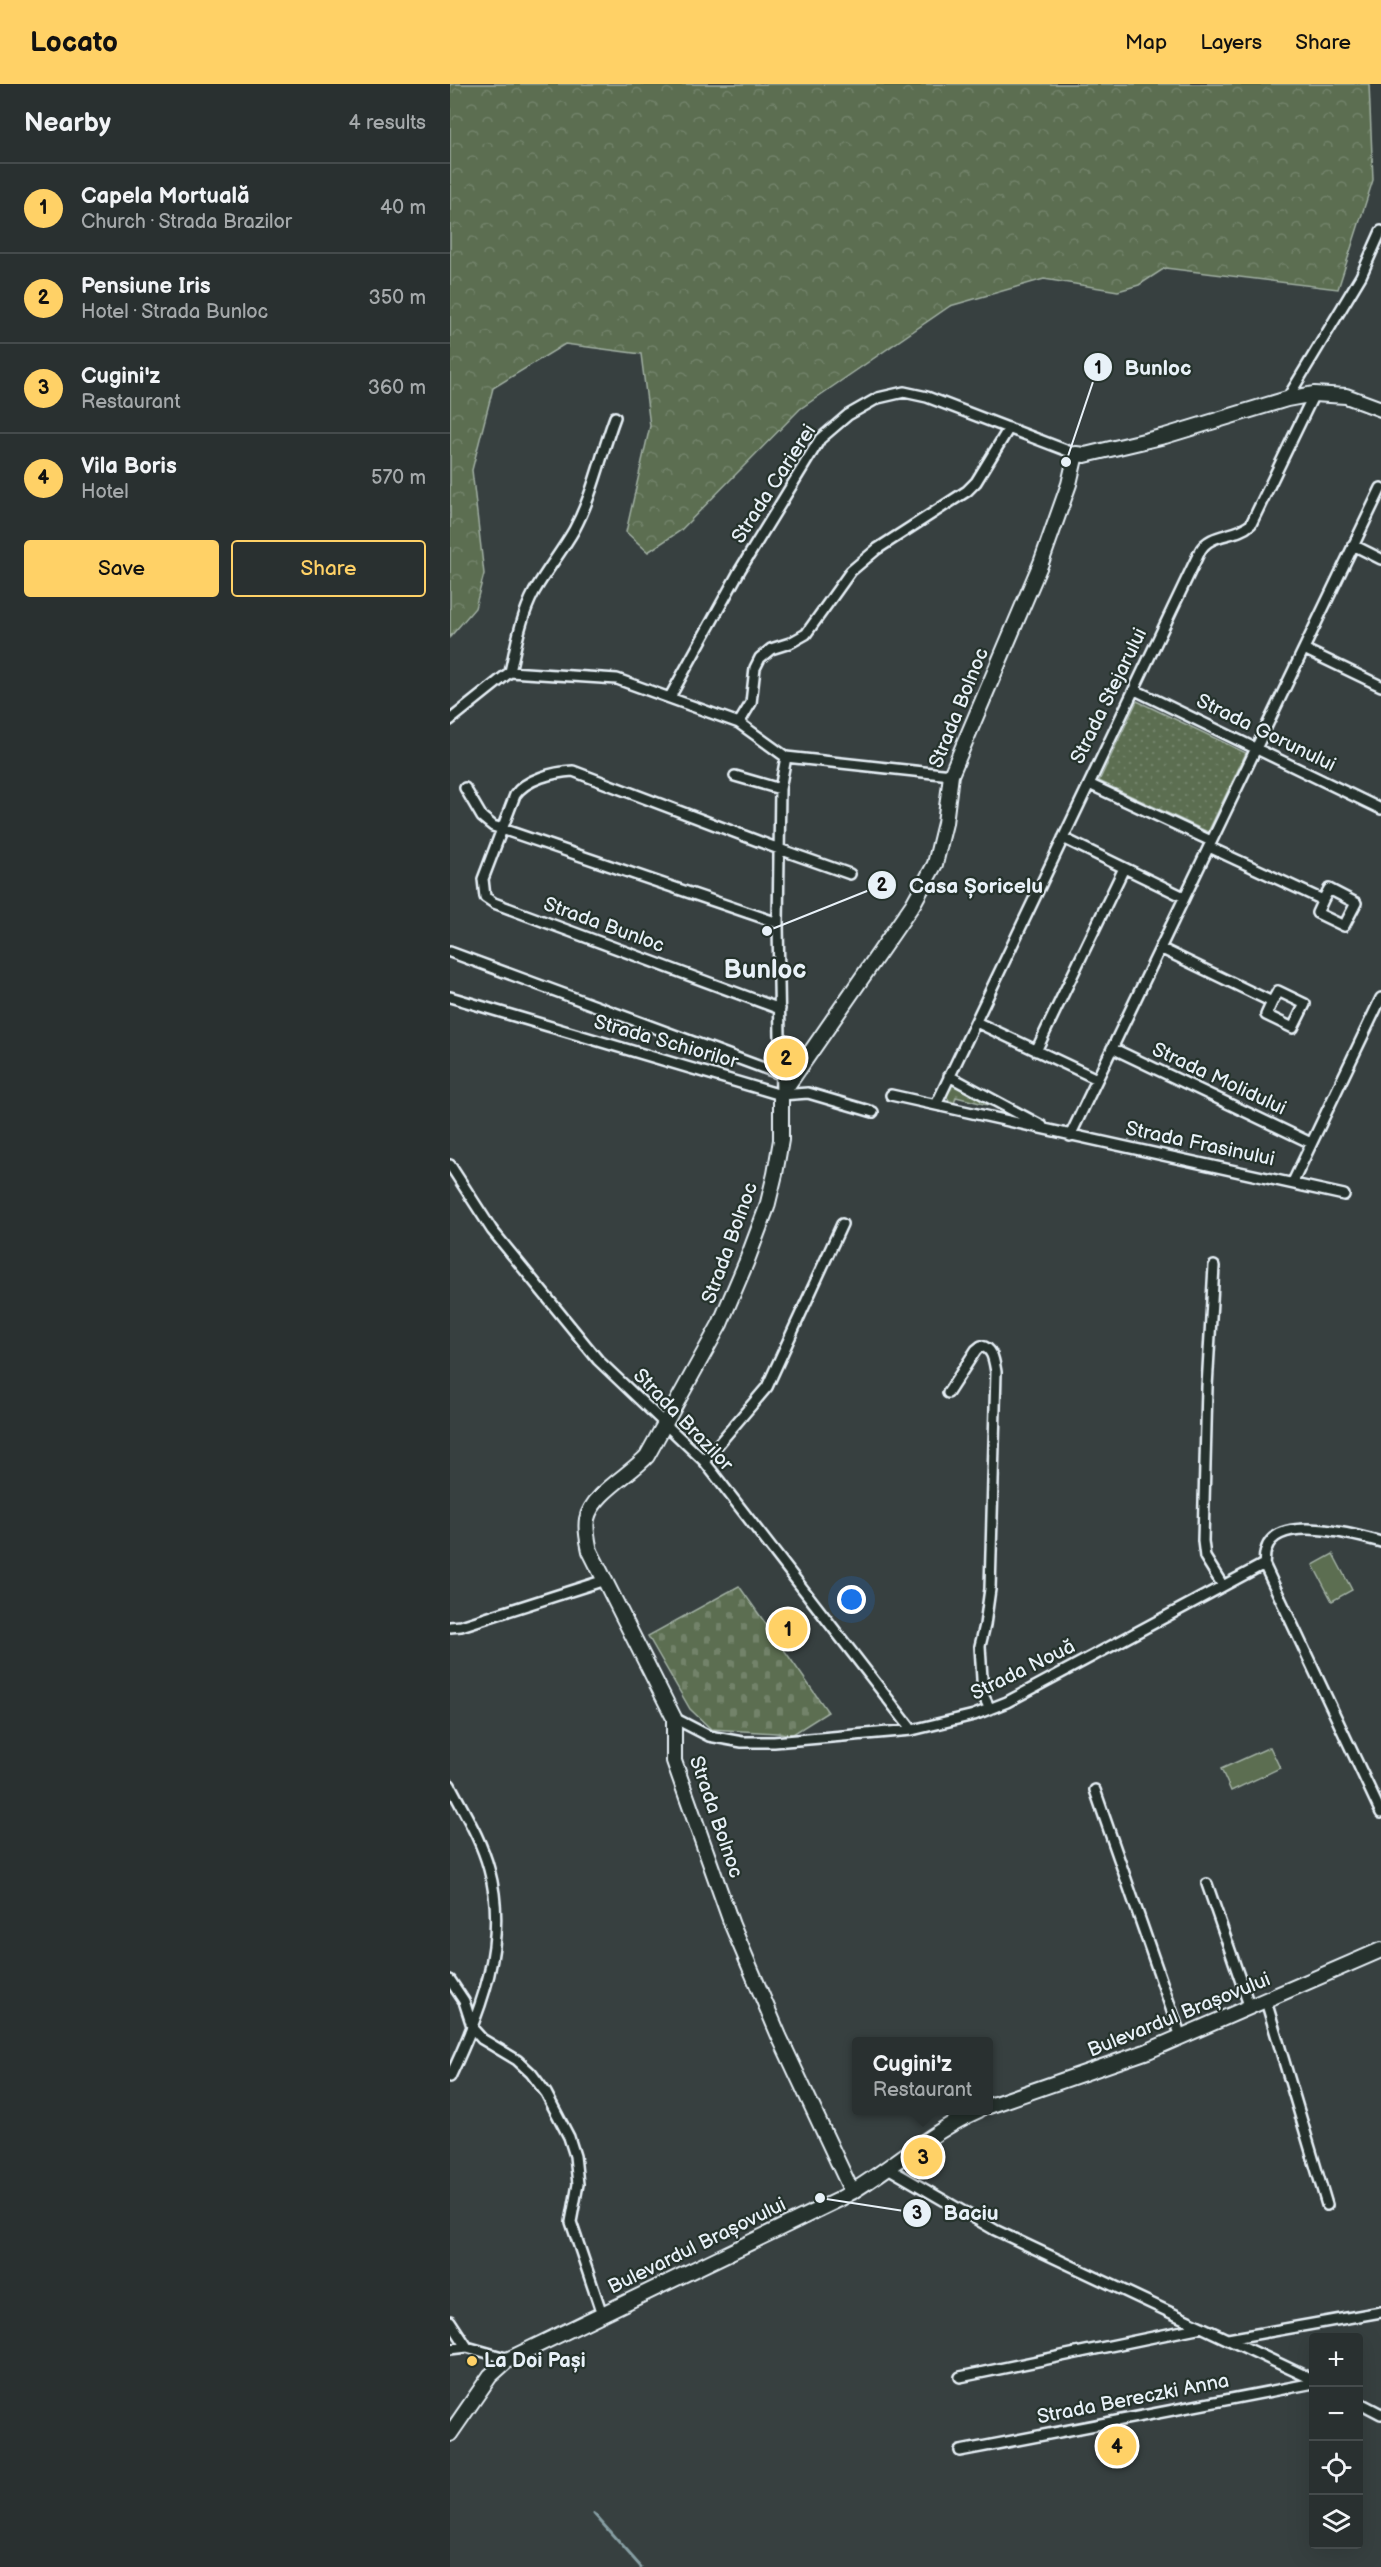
<!DOCTYPE html>
<html lang="en">
<head>
<meta charset="utf-8">
<style>
  body { margin:0; font-family:"Balsamiq Sans",sans-serif; background:#353c3c; color:#f1f3f6 }
  .controls { position:absolute; right:18px; bottom:18px; display:grid; overflow:hidden; border-radius:6px; box-shadow:0 6px 24px #0002 }
  .controls button { width:54px; height:54px; display:grid; place-items:center; padding:0; border:0; border-bottom:2px solid #454b4c; background:#293030; color:#f1f3f6; font:30px sans-serif }
  .you { position:absolute; left:402px; top:1516px; width:21px; height:21px; margin:-15px; border:4px solid #fff; border-radius:50%; background:#1a73e8; box-shadow:0 0 0 9px #1a73e833 }
  .badge { display:grid; place-items:center; width:39px; height:39px; border-radius:50%; background:#ffd166; color:#111; font-size:20px; font-weight:700 }
  .pin { position:absolute; translate:-50% -50%; border:3px solid #fff; box-shadow:0 2px 6px #0006 }
  .popup { position:absolute; left:402px; top:1953px; width:141px; height:78px; box-sizing:border-box; display:grid; place-content:center; border-radius:6px; background:#293030; filter:drop-shadow(0 2px 4px #0005); font-size:20px; white-space:nowrap; color:#a5a9ab }
  .popup b { font-size:22px; color:#f1f3f6 }
  .popup::after { content:''; position:absolute; left:50%; top:100%; margin-left:-12px; border:12px solid transparent; border-top-color:#293030 }
  .list { margin:0; padding:0; list-style:none }
  h2 { display:flex; justify-content:space-between; align-items:center; height:78px; margin:0; padding:0 24px; font-size:26px }
  h2 small { font-size:20px; font-weight:400; color:#a5a9ab }
  .list li { display:grid; grid-template-columns:39px 1fr auto; gap:18px; align-items:center; box-sizing:border-box; height:90px; padding:0 24px; border-top:2px solid #454b4c }
  .list b { display:block; font-size:22px; white-space:nowrap }
  .list p { margin:0; font-size:20px; white-space:nowrap; color:#a5a9ab }
  .list em { font-size:20px; font-style:normal; color:#a5a9ab }
  .actions { display:flex; gap:12px; padding:18px 24px }
  .actions a { flex:1; padding:14px 0; border:2px solid #ffd166; border-radius:6px; text-align:center; font-size:21px; color:#ffd166 }
  .actions .main { background:#ffd166; color:#111 }
  .icon { flex:none; width:33px; height:33px; fill:none; stroke:currentColor; stroke-width:2; stroke-linecap:round; stroke-linejoin:round }
  .map { position:relative; flex:none; width:931px; height:2483px; overflow:hidden }
  header { display:flex; align-items:center; gap:36px; box-sizing:border-box; height:84px; padding:0 30px; background:#ffd166; color:#111 }
  header strong { font-size:28px }
  nav { display:flex; gap:33px; margin-inline-start:auto; font-size:21px }
  main { display:flex }
  aside { flex:1; background:#293030 }
  .map>svg:first-child { display:block }
  .grass { fill:url(#grass-dots); stroke:#a2b0a4; stroke-width:1.5 }
  .forest { fill:url(#forest-crowns); stroke:#a2b0a4; stroke-width:1.5 }
  .cemetery { fill:url(#cemetery-stones); stroke:#a2b0a4; stroke-width:1.5 }
  .garden { fill:#5b6e51; stroke:#a2b0a4; stroke-width:1.5 }
  .lines { fill:none; stroke-linecap:round; stroke-linejoin:round }
  .stream { stroke:#879fa4; stroke-width:3 }
  .street-casing { stroke:#e8f1f8; stroke-width:14 }
  .secondary-casing { stroke:#e8f1f8; stroke-width:18 }
  .street { stroke:#26332d; stroke-width:9 }
  .secondary { stroke:#26332d; stroke-width:14 }
  .poi-dot { fill:#ffd166; stroke:#26332d; stroke-width:2 }
  .labels { text-anchor:middle; dominant-baseline:central; stroke-width:4.5; stroke-linejoin:round; paint-order:stroke }
  .street-label { font-size:20px; fill:#e8f1f8; stroke:#26332d }
  .poi-label { font-size:20px; font-weight:bold; fill:#e8f1f8; stroke:#26332d; text-anchor:start }
  .district-label { font-size:26px; font-weight:bold; fill:#e8f1f8; stroke:#26332d }
  .leader { fill:none; stroke:#e8f1f8; stroke-width:2 }
  .callout-dot { fill:#e8f1f8; stroke:#26332d; stroke-width:2 }
  .mark-label { font-size:18px; text-anchor:middle; font-weight:bold; fill:#111 }
  .callout-label { font-size:21px; text-anchor:middle; font-weight:bold; fill:#e8f1f8; stroke:#26332d; stroke-width:4.5; stroke-linejoin:round; paint-order:stroke }
</style>
</head>
<body>
<header>
<strong>Locato</strong>
<nav><a>Map</a><a>Layers</a><a>Share</a></nav>
</header>
<main>
<aside>
<h2>Nearby<small>4 results</small></h2>
<ul class="list">
<li><span class="badge">1</span><div><b>Capela Mortuală</b><p>Church · Strada Brazilor</p></div><em>40 m</em></li>
<li><span class="badge">2</span><div><b>Pensiune Iris</b><p>Hotel · Strada Bunloc</p></div><em>350 m</em></li>
<li><span class="badge">3</span><div><b>Cugini'z</b><p>Restaurant</p></div><em>360 m</em></li>
<li><span class="badge">4</span><div><b>Vila Boris</b><p>Hotel</p></div><em>570 m</em></li>
</ul>
<div class="actions"><a class="main">Save</a><a>Share</a></div>
</aside>
<div class="map">
<svg width="931" height="2483" viewBox="0 0 931 2483">
  <defs>
    <pattern id="grass-dots" width="8" height="8" patternUnits="userSpaceOnUse" patternTransform="scale(1.5)"><rect width="8" height="8" fill="#5b6e51"/><path d="M2 2h.1M6 6h.1" fill="none" stroke="#73836b" stroke-width="1.8" stroke-linecap="round"/></pattern>
    <pattern id="forest-crowns" width="20" height="18" patternUnits="userSpaceOnUse" patternTransform="scale(1.5)"><rect width="20" height="18" fill="#5b6e51"/><path d="M2 6a3 3 0 1 1 6 0M12 15a3 3 0 1 1 6 0" fill="none" stroke="#73836b"/></pattern>
    <pattern id="cemetery-stones" width="16" height="16" patternUnits="userSpaceOnUse" patternTransform="scale(1.5)"><rect width="16" height="16" fill="#5b6e51"/><path d="M2 7V4a2 2 0 0 1 4 0v3zM10 15v-3a2 2 0 0 1 4 0v3z" fill="#73836b"/></pattern>
  </defs>
  <rect width="100%" height="100%" fill="#374040"/>
  <filter id="ink" filterUnits="userSpaceOnUse"><feTurbulence type="fractalNoise" baseFrequency=".0167" numOctaves="2"/><feDisplacementMap in="SourceGraphic" scale="12" xChannelSelector="R" yChannelSelector="G"/><feConvolveMatrix kernelMatrix="1 2 1 2 8 2 1 2 1" color-interpolation-filters="sRGB"/></filter>
  <g filter="url(#ink)">
    <path class="grass" d="M687,617L796,669L758,748L649,697Z
      M502,999L565,1031L562,1033L550,1030V1024L506,1013L504,1020L501,1019L496,1012Z"/>
    <path class="forest" d="M0,0H919L923,96L888,205L715,184L689,201L668,207L594,195L500,222L350,325L230,447L198,468L176,448L200,342L191,270L115,260L43,304L22,386L34,490L25,524L0,553Z"/>
    <path class="cemetery" d="M289,1502L378,1628L343,1650L261,1645L240,1625L198,1552Z"/>
    <path class="garden" d="M883,1470L902,1506L882,1517L863,1481Z
      M820,1663L830,1684L781,1707L771,1685Z"/>
    <g class="lines">
      <path class="stream" d="M144,2430L191,2483"/>
      <g class="street-casing">
        <path id="street" d="M837,315L911,192L931,147
          M903,461L931,475
          M854,565L931,602
          M60,588C66,561 71,532 84,508C96,487 112,467 124,446C143,411 151,370 165,333
          M685,606L931,725
          M220,613L290,486L370,355L398,331L428,314L454,308L477,313L626,370
          M0,636L60,588L167,595L289,639L336,673
          M289,639L301,619L305,584L310,574L321,565L340,559L356,550L401,487L427,465L517,407L526,398L559,344
          M336,673L501,691
          M285,692L330,705
          M639,700L761,757
          M15,704L32,733L43,742L328,839
          M613,754L734,813
          M759,763L873,816L867,829L894,842L906,819L879,805L873,816
          M710,864L822,918L816,931L843,944L855,920L828,907L822,918
          M0,868L330,990
          M0,913L331,1011L358,1009L423,1028
          M330,925L44,819L35,813L33,795L65,711C76,695 104,688 123,687L329,765L400,790
          M526,938L647,995
          M662,964L861,1059
          M586,967L674,784
          M499,992L592,1042
          M331,1011L328,839L330,705L336,673
          M441,1011L894,1111
          M486,1021L750,467C760,448 786,454 801,440L864,310
          M620,1052L931,404
          M0,1081L42,1146L148,1276L254,1377L462,1646
          M843,1098L931,914
          M764,1182L757,1303L753,1457L755,1473L773,1502
          M498,1309L526,1266L531,1262C543,1264 544,1277 546,1288L540,1505L535,1541L530,1562L533,1611L540,1625
          M254,1377L317,1303L392,1140
          M931,1458C906,1451 826,1429 816,1466C814,1470 815,1476 814,1480L931,1729
          M0,1543L11,1542L155,1496
          M224,1634L259,1652L292,1658H324L462,1646L524,1631L557,1618L814,1480
          M0,1701C14,1728 31,1755 39,1785C59,1857 31,1928 0,1993
          M645,1706L731,1953
          M757,1800L800,1924
          M0,1896L14,1917L23,1945L32,1955L67,1976L81,1989L96,2009L119,2053L125,2072L128,2100L121,2138L152,2230
          M816,1917L877,2121
          M438,2084L545,2146L864,2296
          M0,2237L17,2263
          M778,2255L931,2228
          M0,2265L17,2263L59,2275
          M510,2293L752,2243
          M908,2318L931,2330
          M510,2367L864,2299"/>
      </g>
      <g class="secondary-casing">
        <path id="secondary" d="M539,2022L698,1967L931,1866
          M402,2108L329,1952L282,1841L224,1677V1634L140,1467C138,1457 135,1446 137,1435C142,1410 181,1390 197,1372L270,1240L296,1179L317,1123L325,1090L331,1056V1011L463,820L485,780L495,739L501,691L591,479L619,400L626,370L635,371L715,352L837,315L864,310L896,312L931,325
          M0,2350L40,2292L59,2275L388,2116C437,2089 477,2049 529,2026"/>
      </g>
      <use href="#street" class="street"/>
      <use href="#secondary" class="secondary"/>
    </g>
  </g>
  <circle class="poi-dot" cx="22" cy="2277" r="6"/>
  <g class="labels">
    <g class="street-label">
      <text transform="translate(324 400) rotate(-57)">Strada Carierei</text>
      <text transform="translate(659 612) rotate(-64)">Strada Stejarului</text>
      <text transform="translate(509 624) rotate(-68)">Strada Bolnoc</text>
      <text transform="translate(816 649) rotate(26)">Strada Gorunului</text>
      <text transform="translate(154 841) rotate(20)">Strada Bunloc</text>
      <text transform="translate(216 958) rotate(16)">Strada Schiorilor</text>
      <text transform="translate(769 995) rotate(25)">Strada Molidului</text>
      <text transform="translate(750 1060) rotate(12)">Strada Frasinului</text>
      <text transform="translate(280 1159) rotate(-70)">Strada Bolnoc</text>
      <text transform="translate(233 1336) rotate(46)">Strada Brazilor</text>
      <text transform="translate(573 1586) rotate(-26)">Strada Nouă</text>
      <text transform="translate(266 1733) rotate(71)">Strada Bolnoc</text>
      <text transform="translate(729 1931) rotate(-22)">Bulevardul Brașovului</text>
      <text transform="translate(247 2162) rotate(-26)">Bulevardul Brașovului</text>
      <text transform="translate(683 2315) rotate(-11)">Strada Bereczki Anna</text>
    </g>
    <g class="poi-label">
      <text x="34" y="2277">La Doi Pași</text>
    </g>
    <g class="district-label">
      <text x="315" y="886">Bunloc</text>
    </g>
  </g>
  <path class="leader" d="M616 378L648 283M317 847L432 801M370 2114L467 2129"/>
  <g class="callout-dot">
    <circle cx="616" cy="378" r="6"/>
    <circle cx="317" cy="847" r="6"/>
    <circle cx="370" cy="2114" r="6"/>
    <circle cx="648" cy="283" r="15"/>
    <circle cx="432" cy="801" r="15"/>
    <circle cx="467" cy="2129" r="15"/>
  </g>
  <g class="mark-label">
    <text x="648" y="290">1</text>
    <text x="432" y="807">2</text>
    <text x="467" y="2135">3</text>
  </g>
  <g class="callout-label">
    <text x="708" y="291">Bunloc</text>
    <text x="526" y="809">Casa Șoricelu</text>
    <text x="521" y="2136">Baciu</text>
  </g>
</svg>
<div class="controls">
<button>+</button>
<button>−</button>
<button><svg class="icon" aria-label="locate" viewBox="0 0 24 24"><circle cx="12" cy="12" r="6"/><path d="M12 2v4M12 18v4M2 12h4M18 12h4"/></svg></button>
<button><svg class="icon" aria-label="layers" viewBox="0 0 24 24"><path d="M12 4l9 5-9 5-9-5zM3 14l9 5 9-5"/></svg></button>
</div>
<div class="you"></div>
<div class="pin badge" style="left:338px;top:1545px">1</div>
<div class="pin badge" style="left:336px;top:974px">2</div>
<div class="pin badge" style="left:473px;top:2073px">3</div>
<div class="popup"><b>Cugini'z</b>Restaurant</div>
<div class="pin badge" style="left:667px;top:2362px">4</div>
</div>
</main>
</body>
</html>
